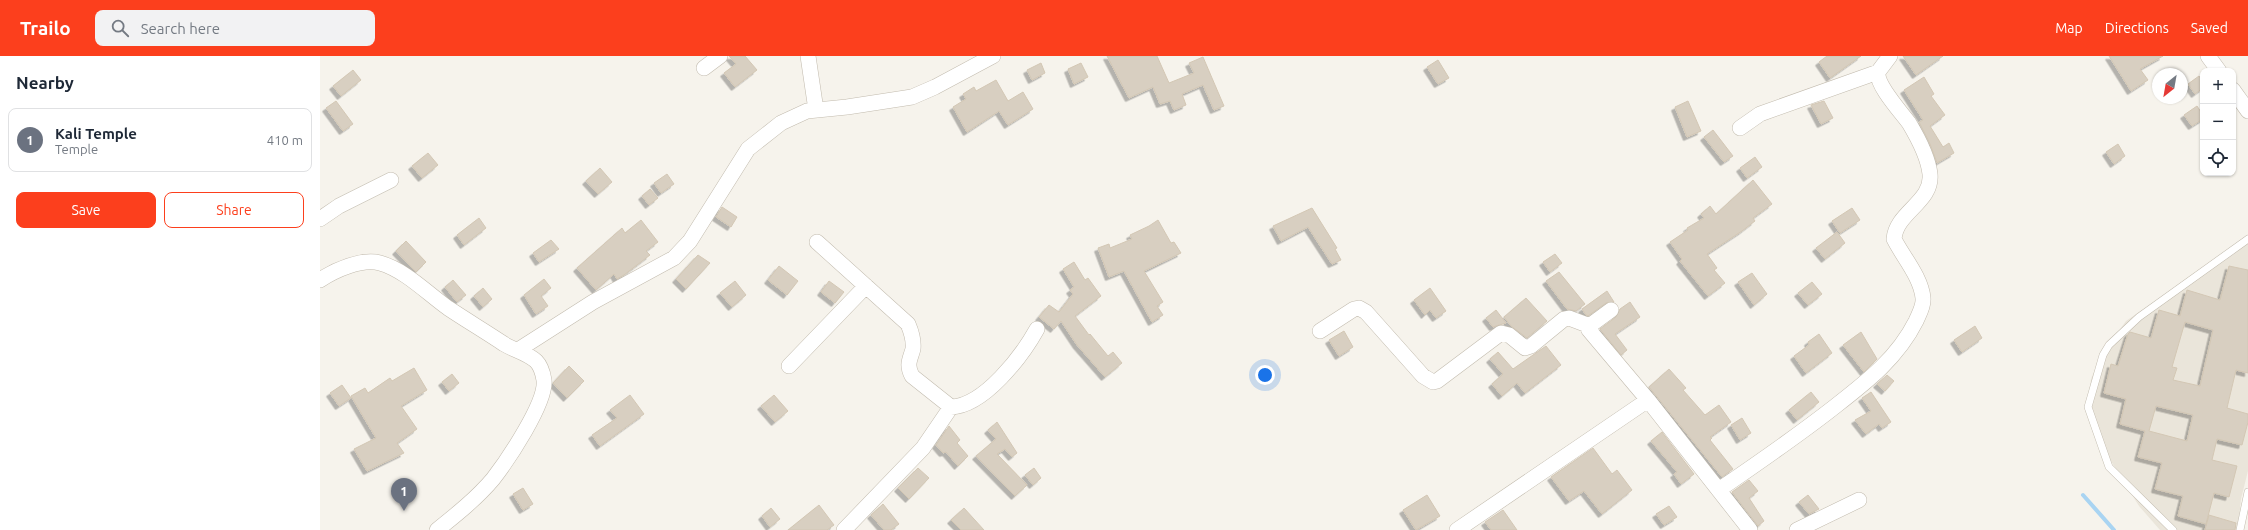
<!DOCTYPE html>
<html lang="en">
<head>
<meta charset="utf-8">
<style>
  body { margin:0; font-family:Ubuntu,sans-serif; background:#f2f2f3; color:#1f2937 }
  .controls { position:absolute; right:12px; top:12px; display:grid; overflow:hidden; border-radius:8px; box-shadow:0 1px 3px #0004 }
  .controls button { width:36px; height:36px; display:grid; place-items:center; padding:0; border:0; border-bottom:1px solid #e0e1e3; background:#fff; color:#1f2937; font:20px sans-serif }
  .compass { position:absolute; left:1832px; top:12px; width:36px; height:36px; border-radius:50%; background:#fff; box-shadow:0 1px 3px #0004; rotate:211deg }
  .you { position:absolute; left:945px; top:319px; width:14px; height:14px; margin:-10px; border:3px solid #fff; border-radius:50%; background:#1a73e8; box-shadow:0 0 0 6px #1a73e833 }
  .badge { display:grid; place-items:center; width:26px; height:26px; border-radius:50%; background:#fc3f1d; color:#fff; font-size:13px; font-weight:700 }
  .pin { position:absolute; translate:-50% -33px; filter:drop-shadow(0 1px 2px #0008) }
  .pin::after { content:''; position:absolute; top:21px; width:14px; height:12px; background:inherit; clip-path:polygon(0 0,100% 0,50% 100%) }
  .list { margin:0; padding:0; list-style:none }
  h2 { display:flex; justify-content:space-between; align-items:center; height:52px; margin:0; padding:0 16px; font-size:17px }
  h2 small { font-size:13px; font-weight:400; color:#747a83 }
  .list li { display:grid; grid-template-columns:26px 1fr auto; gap:12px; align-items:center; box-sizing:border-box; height:64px; margin:0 8px 8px; padding:0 8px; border:1px solid #e0e1e3; border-radius:8px }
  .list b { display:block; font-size:15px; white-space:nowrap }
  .list p { margin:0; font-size:13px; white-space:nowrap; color:#747a83 }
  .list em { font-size:13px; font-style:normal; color:#747a83 }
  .actions { display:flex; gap:8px; padding:12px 16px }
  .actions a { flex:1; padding:9px 0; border:1px solid #fc3f1d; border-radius:8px; text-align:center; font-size:14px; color:#fc3f1d }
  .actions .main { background:#fc3f1d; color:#fff }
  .icon { flex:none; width:22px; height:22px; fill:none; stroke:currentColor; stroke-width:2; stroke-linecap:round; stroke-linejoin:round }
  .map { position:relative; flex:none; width:1928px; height:474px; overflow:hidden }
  header { display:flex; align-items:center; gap:24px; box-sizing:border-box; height:56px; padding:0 20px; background:#fc3f1d; color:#fff }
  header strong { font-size:19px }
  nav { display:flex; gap:22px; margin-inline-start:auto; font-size:14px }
  .search { width:280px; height:36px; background:#f2f2f3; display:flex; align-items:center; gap:10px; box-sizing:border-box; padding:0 14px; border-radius:8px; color:#747a83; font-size:15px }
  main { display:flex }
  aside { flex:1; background:#fff }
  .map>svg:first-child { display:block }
  .residential { fill:#eae5da }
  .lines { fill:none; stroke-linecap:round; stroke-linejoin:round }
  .stream { stroke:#a9d4f2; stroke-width:4 }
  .building { fill:#d8cfc1; stroke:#d3c7b4; fill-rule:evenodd; filter:url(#shadow) }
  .service-casing { stroke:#c2bbae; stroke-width:8 }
  .minor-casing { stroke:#c2bbae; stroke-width:16 }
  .service { stroke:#fff; stroke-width:7 }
  .minor { stroke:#fff; stroke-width:15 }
</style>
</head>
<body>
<header>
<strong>Trailo</strong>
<div class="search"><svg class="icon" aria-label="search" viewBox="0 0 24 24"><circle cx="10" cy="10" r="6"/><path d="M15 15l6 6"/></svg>Search here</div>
<nav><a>Map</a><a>Directions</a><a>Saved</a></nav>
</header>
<main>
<aside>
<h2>Nearby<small></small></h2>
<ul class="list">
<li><span class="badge" style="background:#6b7280">1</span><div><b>Kali Temple</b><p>Temple</p></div><em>410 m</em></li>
</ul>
<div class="actions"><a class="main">Save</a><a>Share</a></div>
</aside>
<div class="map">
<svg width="1928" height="474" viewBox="0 0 1928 474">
  <defs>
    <filter id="shadow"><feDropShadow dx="-3.5" dy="3.5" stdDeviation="0" flood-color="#0004"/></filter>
  </defs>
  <rect width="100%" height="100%" fill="#f6f3ec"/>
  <path class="residential" d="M1928,179V415L1921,443L1918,474H1840L1819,450L1773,376L1768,345L1771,323L1780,302L1806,265L1893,206Z"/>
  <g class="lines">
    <path class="stream" d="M1763,439L1794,474"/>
  </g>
  <path class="building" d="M409,0H425L437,14L415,31L404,17L416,8Z
    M787,0H837L849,27L874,17L869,7L883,1L904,50L894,54L883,29L862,38L866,49L854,54L850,45L840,48L833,31L809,42Z
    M1507,0H1541L1510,22L1499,6Z
    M1583,0H1623L1596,19Z
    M1789,0H1843L1820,13L1828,24L1811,35Z
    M1118,4L1129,22L1118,28L1107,11Z
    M721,7L725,17L712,24L707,14Z
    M761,7L768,21L754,28L748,13Z
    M33,14L41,24L21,40L13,30Z
    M1879,20L1883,26V32L1875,38L1868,28Z
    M1604,21L1614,38L1611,40L1625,59L1610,70L1623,91L1629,87L1634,97L1617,107L1610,88L1599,66L1603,64L1584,34Z
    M676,24L688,45L703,36L713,53L688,69L679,55L647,76L633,51L646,43L643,38L654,31L656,35Z
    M16,45L33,68L23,75L6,52Z
    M1368,45L1381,75L1367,81L1355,51Z
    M1504,45L1513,62L1501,68L1491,49Z
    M1877,50L1883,59V63L1872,70L1864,59Z
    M1393,74L1413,100L1404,106L1384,81Z
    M1798,88L1805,100L1794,108L1786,96Z
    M108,97L118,109L102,122L92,110Z
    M1435,101L1442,111L1427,122L1420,112Z
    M280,112L292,126L278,138L266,125Z
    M347,118L354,128L341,137L334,127Z
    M1433,124L1452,148L1433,162L1435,165L1422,175L1387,198L1397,212L1394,214L1405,227L1388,240L1360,205L1362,203L1350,186L1368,174L1367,172L1384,162L1381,158L1390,150L1396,158Z
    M330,133L338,142L329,149L322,140Z
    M402,151L417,161L411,171L396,161Z
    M992,152L1017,192L1015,193L1021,204L1012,208L988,171L961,185L953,170Z
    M1532,152L1540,164L1520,177L1512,165Z
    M159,162L166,172L144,189L137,179Z
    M321,164L338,186L326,195L330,199L304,219L297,223L294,218L276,234L257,212L302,172L305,177Z
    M838,164L851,187L854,186L861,197L824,215L843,246L837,250L843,259L832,266L804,215L789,221L778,192L789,188L790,192L812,183L810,179L829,170Z
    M1517,176L1525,187L1505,203L1496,192Z
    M231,184L239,193L219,206L213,197Z
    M86,185L106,206L96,216L76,195Z
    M1235,198L1242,207L1230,216L1223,206Z
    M378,199L390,207L366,233L356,223Z
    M754,206L765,224L768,222L781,240L755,260L769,279L770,278L788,300L793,296L802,307L785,321L757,289L741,265L734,273L719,261L729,249L739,256L753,238L750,234L754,231L743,213Z
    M459,210L478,225L467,239L448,224Z
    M1909,210L1928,214V317L1916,314L1907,352L1928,358V366L1922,389L1897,383L1892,404L1917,410L1909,441L1894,437L1886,468L1858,460L1863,440L1835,433L1842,407L1818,401L1825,375L1800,368L1806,343L1784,337L1791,308L1798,310L1808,278L1810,276L1831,282L1839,254L1860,260L1867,234L1900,244ZM1865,266L1893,274L1880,330L1853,324L1857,312L1852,311ZM1836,350L1873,359L1867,385L1829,375Z
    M1239,216L1265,248L1256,255L1247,253L1226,225Z
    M1432,217L1447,238L1434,249L1418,226Z
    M224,223L231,232L221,240L228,250L216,258L204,239Z
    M133,224L146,239L137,246L125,231Z
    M415,225L426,239L412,251L400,237Z
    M509,225L524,236L515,247L501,236Z
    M1492,226L1502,238L1488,249L1478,237Z
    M163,232L172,243L163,251L154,240Z
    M1110,232L1126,255L1116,262L1110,254L1105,259L1094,244Z
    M1287,235L1294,246L1286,247L1268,260L1266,259L1262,253Z
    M1206,242L1227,265L1207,282L1191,270L1184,261Z
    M1310,246L1320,261L1295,278L1307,294L1301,299L1280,273L1296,261L1300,253Z
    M1176,254L1186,267L1173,271L1166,262Z
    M1655,270L1662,282L1642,296L1634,284Z
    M1024,275L1033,291L1019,300L1009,284Z
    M1541,276L1557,303L1544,316L1523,289Z
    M1499,278L1512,297L1486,317L1474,300L1489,289L1488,286Z
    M1226,290L1241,309L1205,337L1197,327L1182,340L1172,328L1183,318L1170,303L1178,296L1193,313Z
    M249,310L264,325L247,342L233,327Z
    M94,312L107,334L81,350L97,373L77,387L84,397L47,415L34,393L56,382L31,340L45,332L48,337L70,322L72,325Z
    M1349,313L1366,332L1363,334L1385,359L1399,349L1411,366L1390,381L1392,382L1390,384L1413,413L1402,421L1329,331Z
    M132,318L139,327L129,335L122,326Z
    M1567,319L1574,325L1565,335L1557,328Z
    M22,329L31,342L19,350L10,337Z
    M1491,336L1499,346L1477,364L1469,354Z
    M1551,336L1571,366L1562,372L1559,368L1546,378L1535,364L1551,355L1542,342Z
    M310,339L324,358L280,390L272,379L297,362L290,354Z
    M454,339L468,355L455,366L441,350Z
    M1422,362L1431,377L1420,384L1411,369Z
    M677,366L697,397L692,401L685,393L677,398L707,429L695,440L656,400L676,383L668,374Z
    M629,370L640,384L637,387L648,400L638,410L626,396L623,397L616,389Z
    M1342,376L1374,418L1361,428L1354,418L1357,416L1331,385Z
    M1273,392L1292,418L1297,414L1312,434L1282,458L1264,435L1249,445L1231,421Z
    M598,412L609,422L589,443L578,432Z
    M714,412L721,422L713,429L705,419Z
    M1429,424L1438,435L1429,442L1444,465L1438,470L1412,436Z
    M203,432L213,448L203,454L193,438Z
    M1107,439L1120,460L1096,474L1083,454Z
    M1488,439L1499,453L1489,458L1479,446Z
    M563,448L579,468L571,474H564L551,459Z
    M499,449L514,469L507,474H468Z
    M1349,450L1357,461L1344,469L1336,458Z
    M451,452L460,463L450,471L442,460Z
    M644,452L664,474H641L631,464Z
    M1183,454L1197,474H1171L1165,466Z
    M1889,459L1916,467L1915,474H1885Z"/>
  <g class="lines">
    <g class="service-casing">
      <path id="service" d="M1853,474L1789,411L1768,351L1783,299L1789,289L1819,261L1928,183
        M1920,474L1928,436"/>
    </g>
    <g class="minor-casing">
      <path id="minor" d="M488,0L496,54
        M1888,0L1899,15
        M384,12L400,0
        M1913,34L1928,55
        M1420,72L1440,58L1558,16
        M0,163L19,150L71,124
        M497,186L588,268C591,275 594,284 593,293C590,304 586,308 592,320L631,351C664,350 702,300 717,273
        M0,224C15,214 42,202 60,207C85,214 107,237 128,252C146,264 166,276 184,288C194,294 207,297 216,305C221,310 223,318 224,324C227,346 187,405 173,423C157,442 137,458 117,474
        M1291,254L1272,268L1269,274L1328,344L1430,474
        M1000,275L1034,253L1039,252L1046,256L1103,320L1113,326L1117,325L1181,277L1189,279L1205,292L1211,290L1244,263L1249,262L1270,270
        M198,294L273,246L354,202L370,185L428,93L461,67L487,55L527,51L592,41L615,31L673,0
        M469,310L546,230
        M1400,433C1438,407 1476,381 1513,352C1545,327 1577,303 1596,265C1599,258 1604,250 1603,242C1601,221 1583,201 1574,183C1576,156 1613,146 1610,118C1608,100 1598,82 1589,67C1581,56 1556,29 1558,16L1570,0
        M524,474L603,392L631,351
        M1137,474L1328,344
        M1477,474L1539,444"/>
    </g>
    <use href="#service" class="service"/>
    <use href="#minor" class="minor"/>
  </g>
</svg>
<div class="controls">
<button>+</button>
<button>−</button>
<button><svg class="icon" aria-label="locate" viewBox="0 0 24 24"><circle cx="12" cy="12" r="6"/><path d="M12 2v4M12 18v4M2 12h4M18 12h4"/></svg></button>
</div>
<svg class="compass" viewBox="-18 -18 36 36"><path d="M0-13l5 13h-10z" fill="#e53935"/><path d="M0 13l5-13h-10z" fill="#747a83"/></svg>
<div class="you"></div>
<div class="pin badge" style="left:84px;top:455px;background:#6b7280">1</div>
</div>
</main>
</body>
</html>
